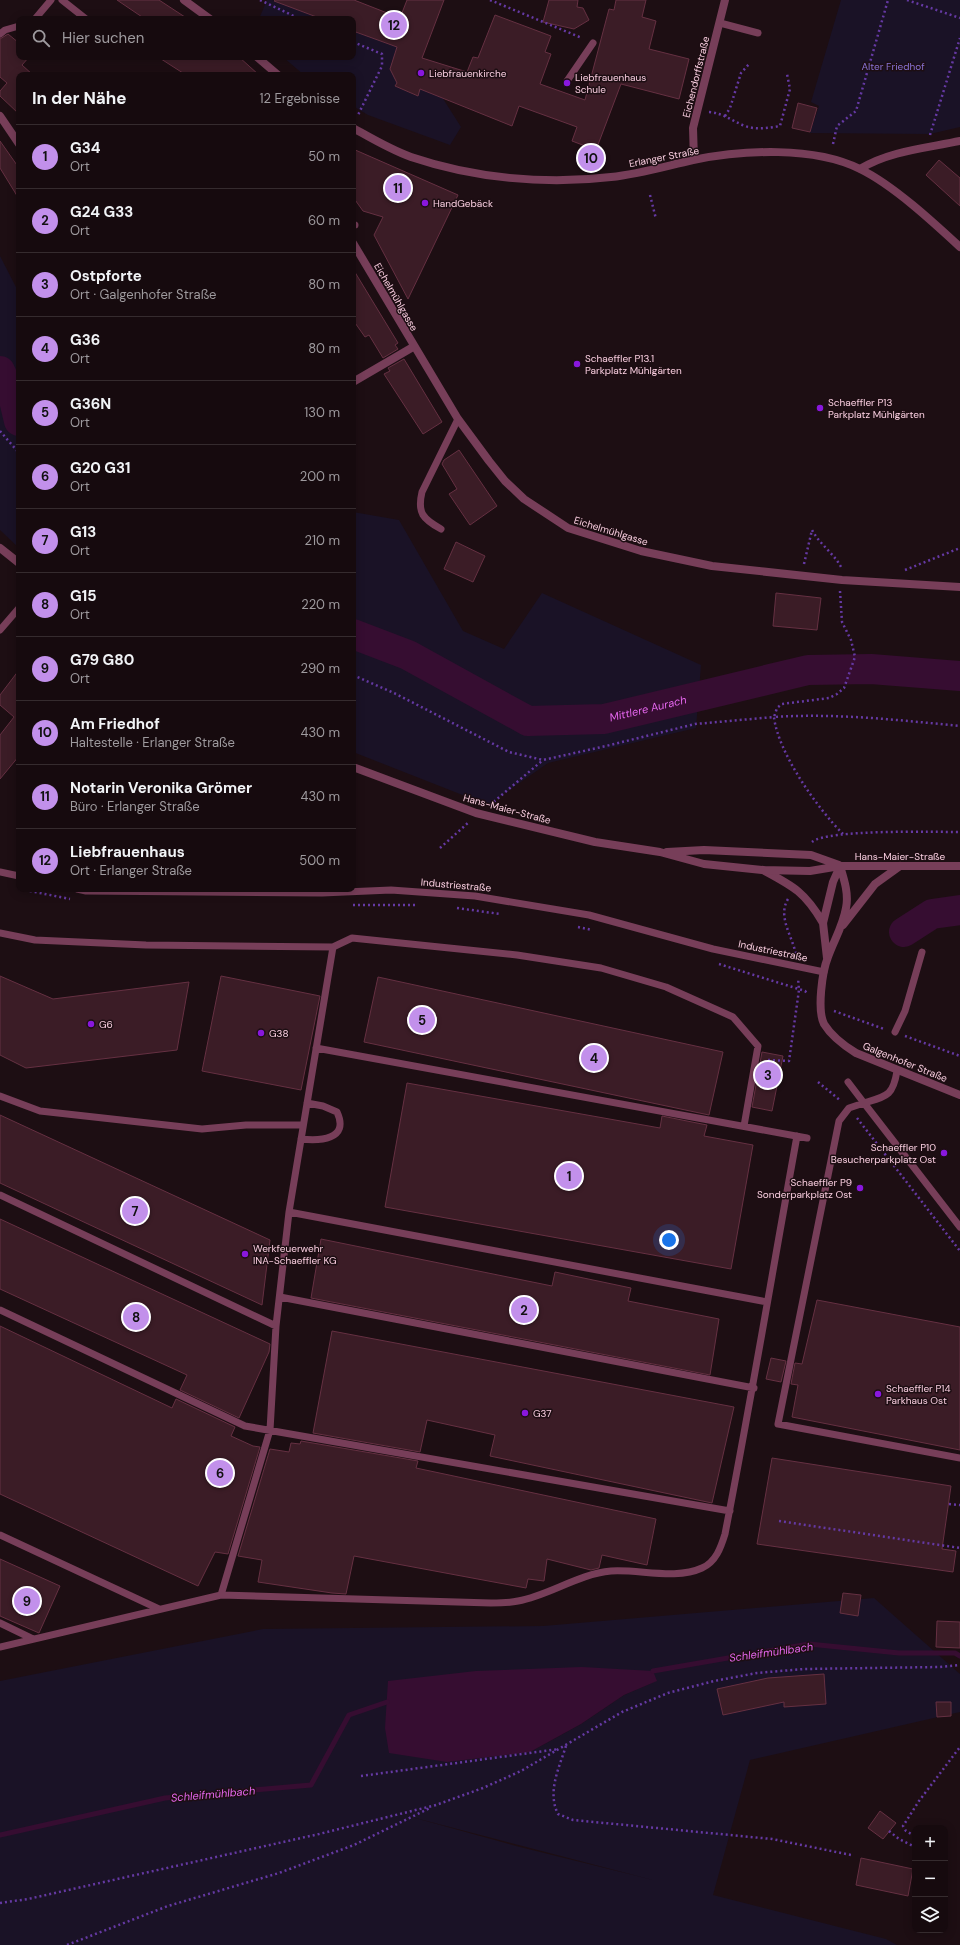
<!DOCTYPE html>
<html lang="de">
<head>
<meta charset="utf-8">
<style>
  body { margin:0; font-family:"DM Sans",sans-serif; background:#1f1317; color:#f1f3f6 }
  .controls { position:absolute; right:12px; bottom:12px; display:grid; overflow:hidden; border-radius:8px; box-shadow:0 2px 10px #0003 }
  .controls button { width:36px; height:36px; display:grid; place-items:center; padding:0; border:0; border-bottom:1px solid #352b2e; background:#160a0e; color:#f1f3f6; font:20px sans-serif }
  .you { position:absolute; left:669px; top:1240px; width:14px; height:14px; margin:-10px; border:3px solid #fff; border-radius:50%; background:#1a73e8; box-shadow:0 0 0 6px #1a73e833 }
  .badge { display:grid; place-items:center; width:26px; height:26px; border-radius:50%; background:#c290eb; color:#111; font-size:13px; font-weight:700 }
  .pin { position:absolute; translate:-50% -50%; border:2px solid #fff; box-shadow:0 1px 4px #0006 }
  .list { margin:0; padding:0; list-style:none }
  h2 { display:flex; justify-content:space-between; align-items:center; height:52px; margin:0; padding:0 16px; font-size:17px }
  h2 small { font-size:13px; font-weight:400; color:#9e9a9e }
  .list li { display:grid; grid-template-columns:26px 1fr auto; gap:12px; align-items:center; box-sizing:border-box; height:64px; padding:0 16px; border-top:1px solid #352b2e }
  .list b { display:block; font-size:15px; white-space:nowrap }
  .list p { margin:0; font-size:13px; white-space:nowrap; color:#9e9a9e }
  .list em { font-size:13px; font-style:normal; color:#9e9a9e }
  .icon { flex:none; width:22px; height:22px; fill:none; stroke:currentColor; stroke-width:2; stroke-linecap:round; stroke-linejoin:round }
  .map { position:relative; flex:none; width:960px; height:1945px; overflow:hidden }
  .search { position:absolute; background:#160a0e; box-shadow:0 2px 10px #0003; left:16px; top:16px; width:340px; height:44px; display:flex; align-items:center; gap:10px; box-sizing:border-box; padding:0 14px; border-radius:8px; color:#9e9a9e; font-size:15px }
  .panel { position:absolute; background:#160a0e; box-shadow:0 2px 10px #0003; left:16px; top:72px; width:340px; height:820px; border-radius:8px }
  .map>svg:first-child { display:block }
  .green { fill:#1a1226; fill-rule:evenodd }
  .water { fill:#360d31 }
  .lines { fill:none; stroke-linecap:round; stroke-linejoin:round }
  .stream { stroke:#360d31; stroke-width:5 }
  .river { stroke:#360d31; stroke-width:30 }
  .building { fill:#3b1c26; stroke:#653042 }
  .path { stroke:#6539a3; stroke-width:2.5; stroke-dasharray:2 3; stroke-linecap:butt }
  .service { stroke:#773e59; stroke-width:7 }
  .minor { stroke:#773e59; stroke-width:8 }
  .tertiary { stroke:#773e59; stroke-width:8 }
  .poi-dot { fill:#8917dd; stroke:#1d0e13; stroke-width:1.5 }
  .labels { text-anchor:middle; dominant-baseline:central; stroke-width:3; stroke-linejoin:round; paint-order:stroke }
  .park-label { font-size:10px; fill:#8973d6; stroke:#1d0e13 }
  .poi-label { font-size:10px; fill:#facee0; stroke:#1d0e13; text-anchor:start }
  .street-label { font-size:10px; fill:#facee0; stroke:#1d0e13 }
  .water-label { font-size:11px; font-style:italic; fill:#e667ef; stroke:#1d0e13 }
</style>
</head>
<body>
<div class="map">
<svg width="960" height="1945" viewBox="0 0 960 1945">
  <rect width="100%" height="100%" fill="#1d0e13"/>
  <path class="green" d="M267,0H272L322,19H259Z
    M841,0H960V127L930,134L810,133L819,106L811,102Z
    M353,31L397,47L394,55L399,57L392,60L390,69L394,76L398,80L395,86L417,96L420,89L442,97L461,127L450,145L368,115L353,106V75H304L283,57H353Z
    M0,256L19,293V548L0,530Z
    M353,512L399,520L463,631L504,649L542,593L701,665L696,728L548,763L488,805L353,752Z
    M874,1598L960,1674V1712L750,1760L713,1895L886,1939L897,1945H0V1681L263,1629L543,1626ZM652,1671L656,1681L624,1695L581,1724L530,1752ZM404,1815L653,1880L516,1846Z"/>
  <path class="water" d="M582,1667L653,1671L657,1681L624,1695L581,1724L530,1752L447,1762L389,1753L385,1728L388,1681L476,1671Z"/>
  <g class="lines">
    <path class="stream" d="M653,1671L809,1644L899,1653H955L960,1656
      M0,1835L165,1798L311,1785L349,1715L387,1702"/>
    <g class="river">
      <path d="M0,371L14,400L19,421"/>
      <path id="s1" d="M353,634L408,655L528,721L604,719L808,670L871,669L960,676"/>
      <path d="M904,932L932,914L960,910"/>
    </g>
  </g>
  <path class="building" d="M117,0H159L188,19H145Z
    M275,0H354L400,18L407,0H444L422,58L467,72L473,57L478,58L495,15L551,36L545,52L551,54L540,84L585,100L609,9L614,10L616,0H646L642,17L656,21L649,49L689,59L679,99L621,84L596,150L572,141L577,127L519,106L512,126L420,89L418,96L395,86L397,83L390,69L397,47L353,31V19H322L274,1Z
    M549,0H578L577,7L583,8L589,20L574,29L543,22Z
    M8,34L19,43V57H29L22,65L33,75H19V114L0,96V91L7,83L0,77V39Z
    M158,57H239L259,75H186Z
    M798,103L817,108L810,132L792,128Z
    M0,141L19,168V199L0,168Z
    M353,149L458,195L408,299L374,235L383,217L363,211L353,197Z
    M939,160L960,178V206L926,175Z
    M353,269L398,343L395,345L398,349L383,358L369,335L365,337L353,320Z
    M404,359L442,422L423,434L384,374L390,371L388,368Z
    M459,450L497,506L470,525L449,494L457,489L442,464L444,460Z
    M456,542L485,556L473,582L444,569Z
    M776,593L821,598L817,630L773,626Z
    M19,670V756L0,779V735L14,717L0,705V695Z
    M0,976L53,999L189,982L177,1050L26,1068L0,1055Z
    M221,976L320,996L301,1090L202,1071Z
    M378,977L723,1052L709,1115L364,1042Z
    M762,1052L783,1056L772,1111L752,1107Z
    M407,1083L660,1128L662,1116L707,1125L704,1136L753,1145L731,1269L385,1207Z
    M0,1115L270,1240L262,1305L0,1183Z
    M0,1219L270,1344L269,1352L239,1418L180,1390L187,1375L0,1289Z
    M321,1239L552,1286L555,1272L631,1288L628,1301L719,1319L710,1375L311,1298Z
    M817,1300L960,1327V1450L792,1417L798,1385L791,1384L795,1363L802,1364Z
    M0,1326L172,1408L176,1399L235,1427L231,1436L253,1446L260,1447L228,1554L215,1552L198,1586L0,1494Z
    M332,1331L734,1407L712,1503L490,1456L495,1435L427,1420L420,1452L313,1433Z
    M771,1358L786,1361L781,1382L766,1379Z
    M301,1441L418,1461L416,1468L656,1519L647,1565L602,1555L599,1568L591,1570L547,1559L544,1581L528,1579L526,1588L354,1556L346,1594L332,1593L258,1582L262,1560L238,1556L270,1449L289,1452L291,1443L300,1444Z
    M772,1458L951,1486L942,1549L956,1551L953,1572L757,1544Z
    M0,1559L60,1586L39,1633L0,1616Z
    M843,1593L861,1595L858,1616L840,1613Z
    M937,1621L960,1622V1648L936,1647Z
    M824,1674L826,1704L784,1707V1702L723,1715L717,1689L768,1678Z
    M936,1702H951V1716L937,1717Z
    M880,1811L896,1823L883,1839L868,1828Z
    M861,1858L913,1869L908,1896L856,1885Z"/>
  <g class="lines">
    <path class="path" d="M260,0L300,19
      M490,0L582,38
      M907,0L960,18
      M353,42L382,54V66L358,115
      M709,112C723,113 732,121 745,126C756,130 768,128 780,126L790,89L787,74
      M725,116L730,108L741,73L750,63
      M930,135L960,38
      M833,144L837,126L856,111L888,0
      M591,158V161
      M650,195L656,219
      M0,431L19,453
      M804,564L812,530C820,545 835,554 842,569
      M905,570L960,548
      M840,591L842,622L851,640L855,657L844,688L837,694L829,698L782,704L777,708L774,717C837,713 898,720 960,726
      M353,675L396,694L509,752L543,760L606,746L695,724L774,717C778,753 818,809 843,834
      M490,805L543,760
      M812,842C827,829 935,832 960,832
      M440,848L469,822
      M20,889L70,899
      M788,899C777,917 793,937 796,955
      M353,905H418
      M457,908L500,914
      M578,927L592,930
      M719,964L805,991L808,994
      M834,1011L884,1029
      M905,1036L960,1056
      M768,1060L789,1061L799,990L798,978
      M818,1082L841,1101
      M857,1118L960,1251
      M949,1504L960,1505
      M779,1521L960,1548
      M566,1746C559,1768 547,1792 558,1814L573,1820L772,1839L851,1855
      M361,1776L559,1749
      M889,1831L899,1839L915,1847
      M915,1836L906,1831L903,1826L919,1801L960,1747
      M0,1903L28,1899L319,1834L436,1805L483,1788L521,1771L622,1712L668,1693L714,1681L757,1673L804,1669L939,1667L960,1665
      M67,1945L168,1906L279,1873L354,1845L430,1808"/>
    <path class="service" d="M62,0L86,19
      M35,19L51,0
      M720,23L758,33
      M0,34L5,30L19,26
      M567,81L593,43
      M353,225H355
      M441,529C423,519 417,513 422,492L458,419
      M0,630L19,608
      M0,872L19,876
      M77,889L86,891L322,893L391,890L475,896L589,915L713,949L824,972
      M0,933L35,940L146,945L333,947
      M895,1032L905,1011L922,952
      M316,1048L807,1138
      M848,1082L864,1103C887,1096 893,1096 897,1071
      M0,1096L40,1111L202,1129L246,1125H303
      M744,1126L758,1046L733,1017L666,987L601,968L517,955L352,938L333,947L289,1212L767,1302
      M301,1139C319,1141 350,1140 337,1112L323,1106L307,1103
      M0,1195L276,1326L289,1212
      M960,1227L864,1103L849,1108L839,1121L778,1424L960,1458
      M280,1297L754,1388
      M0,1310L245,1426L730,1511
      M276,1326L270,1430L221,1595L491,1603C499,1603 509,1603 518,1601C550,1595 578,1574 611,1571C639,1569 676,1580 702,1568C716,1562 721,1547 725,1534C751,1401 773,1268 797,1136
      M0,1535L159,1609
      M0,1623L33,1639
      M0,1647L221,1595"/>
    <path class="minor" d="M184,0L210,19
      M257,57L278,75
      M0,116L19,144
      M353,128C371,138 391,150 411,157C473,178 545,185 611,177C639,174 666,166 693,160C743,150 814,146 860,169C893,185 933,222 960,247
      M694,160L693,128L725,0
      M860,169C889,151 927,148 960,141
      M353,243L458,419L489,461L505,481L524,499L568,528L641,551L712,566L842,580L960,587
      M353,382L413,347
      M840,866C844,879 849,894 846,908C843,926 834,940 828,957C822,972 817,1010 824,1024C832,1037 843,1045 856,1053L960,1095
      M763,870C793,886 805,892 823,923
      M843,925L875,884L900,866
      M827,958L823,923L833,882L840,866"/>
    <path class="tertiary" d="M0,548L19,563
      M353,767L476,813L595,842L660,852L704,864L762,870L810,871L840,866H960
      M667,852L704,850L811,855L839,865"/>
  </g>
  <g class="poi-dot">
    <circle cx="421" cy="73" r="4"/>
    <circle cx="567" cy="83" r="4"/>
    <circle cx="425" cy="203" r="4"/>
    <circle cx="577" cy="364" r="4"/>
    <circle cx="820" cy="408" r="4"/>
    <circle cx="91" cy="1024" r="4"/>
    <circle cx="261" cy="1033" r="4"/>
    <circle cx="944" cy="1153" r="4"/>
    <circle cx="860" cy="1188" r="4"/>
    <circle cx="245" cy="1254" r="4"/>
    <circle cx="878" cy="1394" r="4"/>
    <circle cx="525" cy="1413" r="4"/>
  </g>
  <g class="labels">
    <g class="park-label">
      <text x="893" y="66">Alter Friedhof</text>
    </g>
    <g class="poi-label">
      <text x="429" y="73">Liebfrauenkirche</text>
      <text x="575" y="77">Liebfrauenhaus<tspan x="575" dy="12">Schule</tspan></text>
      <text x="433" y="203">HandGebäck</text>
      <text x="585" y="358">Schaeffler P13.1<tspan x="585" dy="12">Parkplatz Mühlgärten</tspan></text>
      <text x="828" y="402">Schaeffler P13<tspan x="828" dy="12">Parkplatz Mühlgärten</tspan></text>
      <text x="99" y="1024">G6</text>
      <text x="269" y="1033">G38</text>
      <text x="936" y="1147" text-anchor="end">Schaeffler P10<tspan x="936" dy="12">Besucherparkplatz Ost</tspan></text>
      <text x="852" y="1182" text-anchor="end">Schaeffler P9<tspan x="852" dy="12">Sonderparkplatz Ost</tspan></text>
      <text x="253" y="1248">Werkfeuerwehr<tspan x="253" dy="12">INA-Schaeffler KG</tspan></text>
      <text x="886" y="1388">Schaeffler P14<tspan x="886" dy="12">Parkhaus Ost</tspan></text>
      <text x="533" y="1413">G37</text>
    </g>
    <g class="street-label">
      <text transform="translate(696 77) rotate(-76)">Eichendorffstraße</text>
      <text transform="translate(664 157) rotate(-11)">Erlanger Straße</text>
      <text transform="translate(396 297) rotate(60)">Eichelmühlgasse</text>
      <text transform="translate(611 531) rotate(17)">Eichelmühlgasse</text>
      <text transform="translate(507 809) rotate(15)">Hans-Maier-Straße</text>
      <text x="900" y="856">Hans-Maier-Straße</text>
      <text transform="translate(456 885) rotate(5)">Industriestraße</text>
      <text transform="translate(773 951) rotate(12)">Industriestraße</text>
      <text transform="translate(905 1062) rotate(22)">Galgenhofer Straße</text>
    </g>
    <g class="water-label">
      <text stroke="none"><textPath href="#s1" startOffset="317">Mittlere Aurach</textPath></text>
      <text transform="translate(771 1652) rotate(-8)">Schleifmühlbach</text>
      <text transform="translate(213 1794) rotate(-5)">Schleifmühlbach</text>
    </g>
  </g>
</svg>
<div class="controls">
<button>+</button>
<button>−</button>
<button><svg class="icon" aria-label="layers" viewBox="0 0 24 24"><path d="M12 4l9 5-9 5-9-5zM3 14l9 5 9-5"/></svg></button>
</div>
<div class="you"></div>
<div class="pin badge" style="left:569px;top:1176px">1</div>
<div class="pin badge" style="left:524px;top:1310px">2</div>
<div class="pin badge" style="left:768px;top:1075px">3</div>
<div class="pin badge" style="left:594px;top:1058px">4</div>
<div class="pin badge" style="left:422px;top:1020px">5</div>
<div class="pin badge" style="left:220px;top:1473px">6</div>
<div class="pin badge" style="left:135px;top:1211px">7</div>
<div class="pin badge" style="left:136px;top:1317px">8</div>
<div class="pin badge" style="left:27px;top:1601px">9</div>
<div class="pin badge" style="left:591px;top:158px">10</div>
<div class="pin badge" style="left:398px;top:188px">11</div>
<div class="pin badge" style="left:394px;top:25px">12</div>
<div class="search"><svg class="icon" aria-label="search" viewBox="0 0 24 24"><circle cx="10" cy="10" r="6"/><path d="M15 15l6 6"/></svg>Hier suchen</div>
<section class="panel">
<h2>In der Nähe<small>12 Ergebnisse</small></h2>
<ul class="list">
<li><span class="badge">1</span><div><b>G34</b><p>Ort</p></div><em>50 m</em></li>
<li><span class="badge">2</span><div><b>G24 G33</b><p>Ort</p></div><em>60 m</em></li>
<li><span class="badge">3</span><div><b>Ostpforte</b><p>Ort · Galgenhofer Straße</p></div><em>80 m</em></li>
<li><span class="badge">4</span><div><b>G36</b><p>Ort</p></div><em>80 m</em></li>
<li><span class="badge">5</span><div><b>G36N</b><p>Ort</p></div><em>130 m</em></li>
<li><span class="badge">6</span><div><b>G20 G31</b><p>Ort</p></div><em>200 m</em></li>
<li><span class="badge">7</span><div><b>G13</b><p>Ort</p></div><em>210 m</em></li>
<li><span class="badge">8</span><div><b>G15</b><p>Ort</p></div><em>220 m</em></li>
<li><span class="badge">9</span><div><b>G79 G80</b><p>Ort</p></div><em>290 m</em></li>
<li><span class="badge">10</span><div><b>Am Friedhof</b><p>Haltestelle · Erlanger Straße</p></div><em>430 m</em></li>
<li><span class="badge">11</span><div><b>Notarin Veronika Grömer</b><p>Büro · Erlanger Straße</p></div><em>430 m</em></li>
<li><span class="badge">12</span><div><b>Liebfrauenhaus</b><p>Ort · Erlanger Straße</p></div><em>500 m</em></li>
</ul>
</section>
</div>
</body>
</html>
